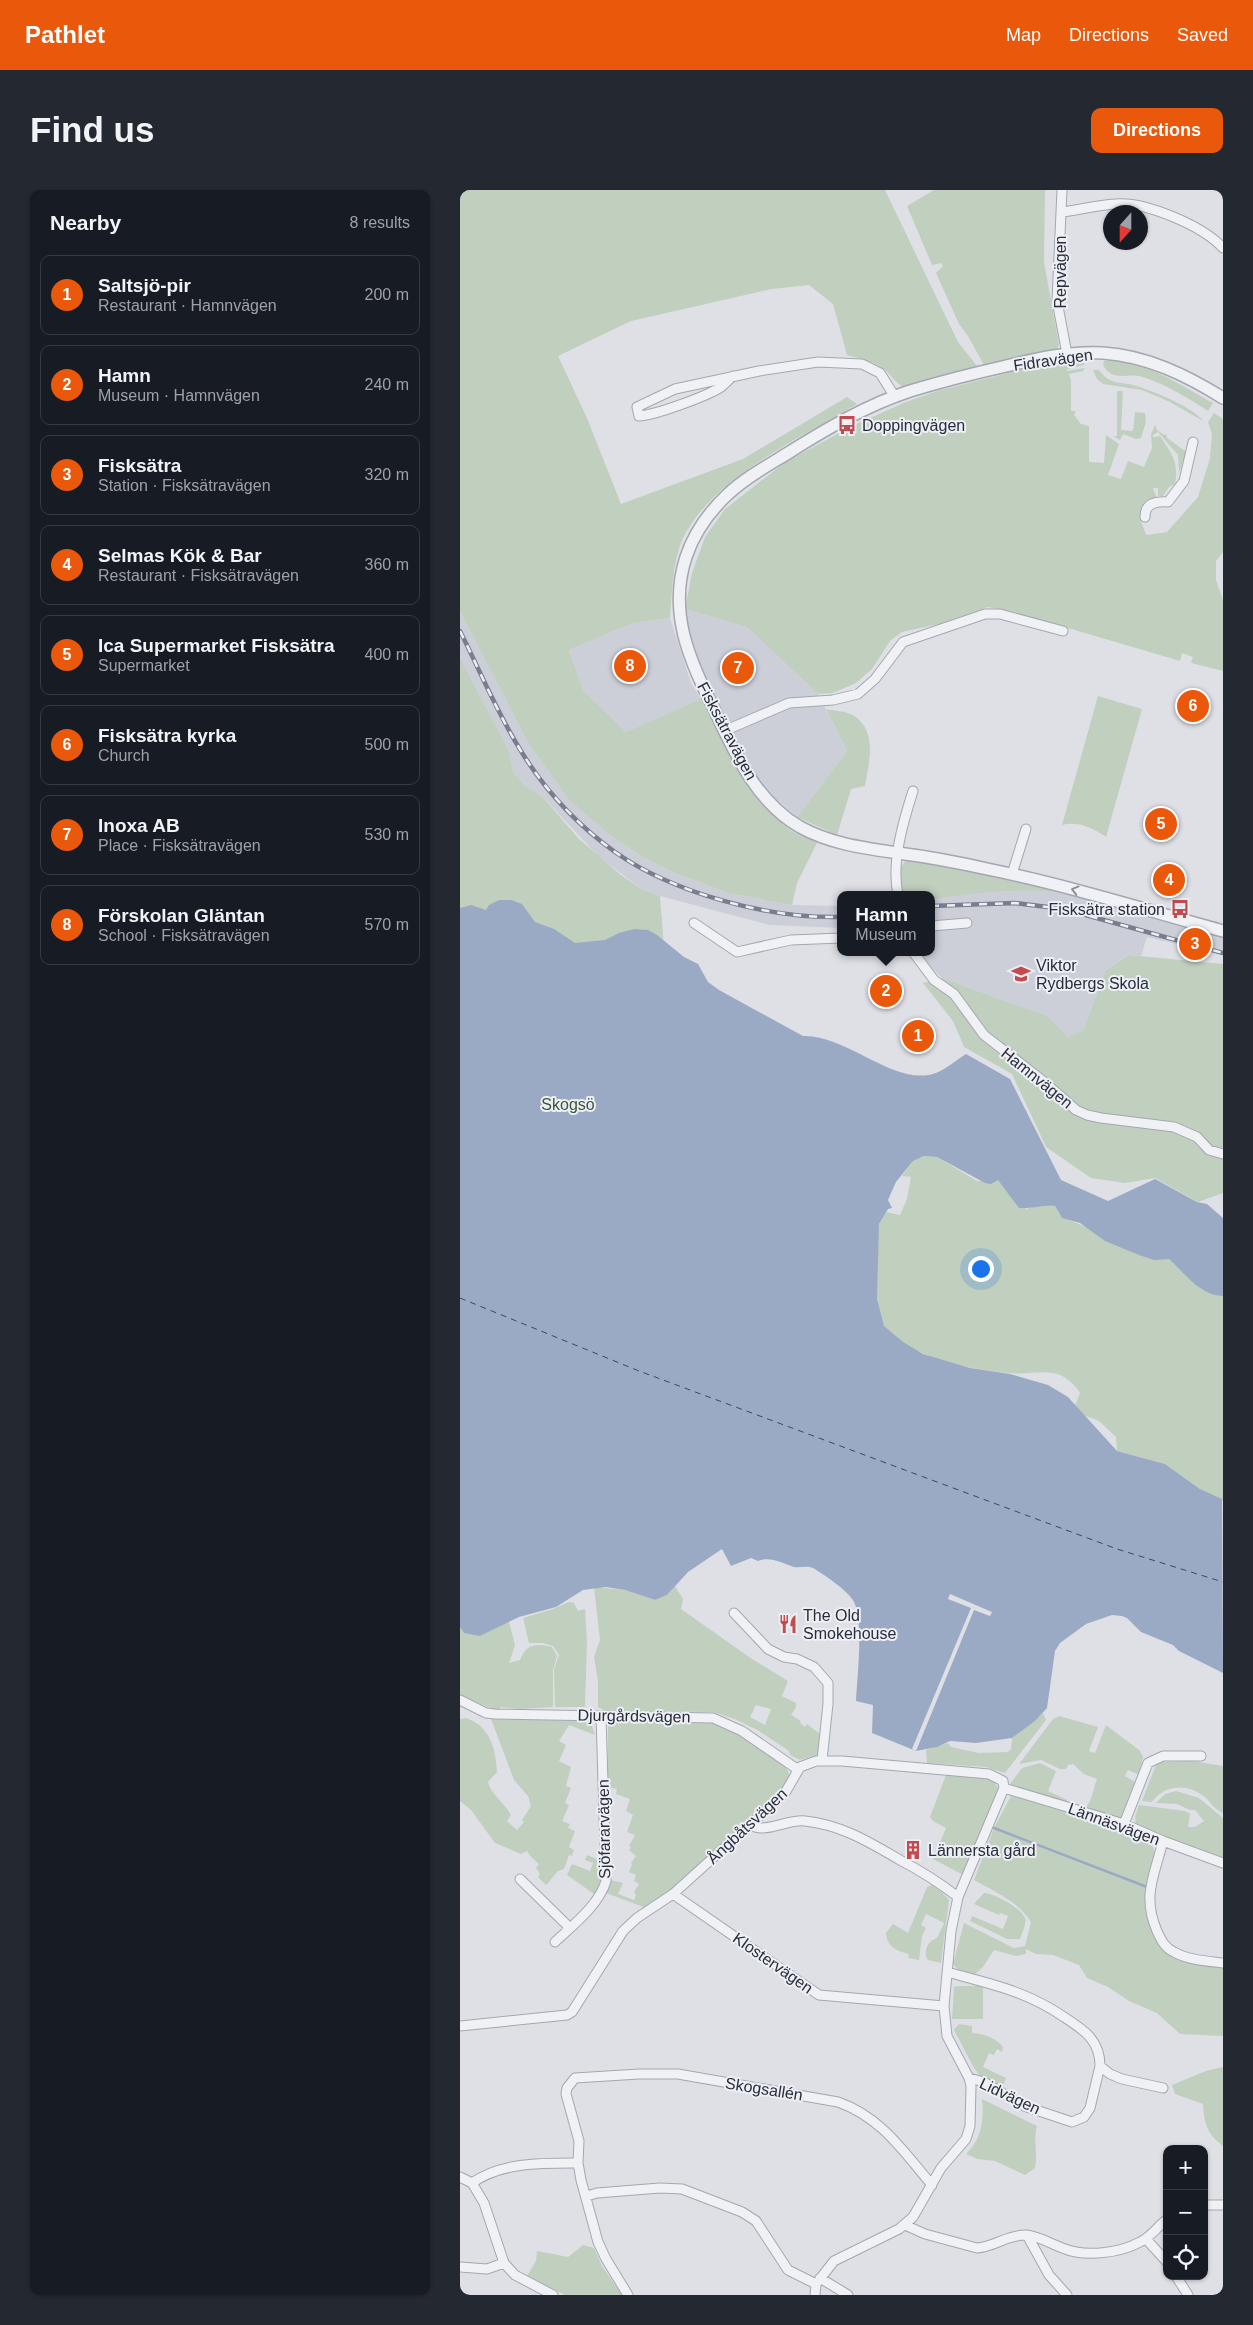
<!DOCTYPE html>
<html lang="en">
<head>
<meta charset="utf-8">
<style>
  body { margin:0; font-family:Arial,sans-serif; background:#242831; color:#f1f3f6 }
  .controls { position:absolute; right:15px; bottom:15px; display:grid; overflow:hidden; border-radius:10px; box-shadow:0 1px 4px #0004 }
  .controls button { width:45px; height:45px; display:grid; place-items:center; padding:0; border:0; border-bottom:1px solid #363941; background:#171b24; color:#f1f3f6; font:25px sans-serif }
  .compass { position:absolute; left:643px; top:15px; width:45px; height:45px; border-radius:50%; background:#171b24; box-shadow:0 1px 4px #0004; rotate:201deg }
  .you { position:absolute; left:520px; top:1078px; width:18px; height:18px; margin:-12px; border:4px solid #fff; border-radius:50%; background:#1a73e8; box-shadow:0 0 0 8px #1a73e833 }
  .badge { display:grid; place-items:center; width:32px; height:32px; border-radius:50%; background:#ea580c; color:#fff; font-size:16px; font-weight:700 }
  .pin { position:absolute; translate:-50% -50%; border:2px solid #fff; box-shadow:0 1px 5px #0006 }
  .popup { position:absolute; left:377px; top:701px; width:98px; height:65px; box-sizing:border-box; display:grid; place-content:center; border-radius:10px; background:#171b24; filter:drop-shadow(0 1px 4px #0005); font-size:16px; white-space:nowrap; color:#9ea1a6 }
  .popup b { font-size:19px; color:#f1f3f6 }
  .popup::after { content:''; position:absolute; left:50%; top:100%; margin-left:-10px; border:10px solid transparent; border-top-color:#171b24 }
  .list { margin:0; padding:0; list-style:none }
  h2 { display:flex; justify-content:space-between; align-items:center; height:65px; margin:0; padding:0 20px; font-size:21px }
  h2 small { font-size:16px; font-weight:400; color:#9ea1a6 }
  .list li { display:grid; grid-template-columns:32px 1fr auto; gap:15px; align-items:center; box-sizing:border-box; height:80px; margin:0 10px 10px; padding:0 10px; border:1px solid #363941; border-radius:10px }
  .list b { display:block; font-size:19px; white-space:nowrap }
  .list p { margin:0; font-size:16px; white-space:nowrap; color:#9ea1a6 }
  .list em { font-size:16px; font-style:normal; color:#9ea1a6 }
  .icon { flex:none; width:28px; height:28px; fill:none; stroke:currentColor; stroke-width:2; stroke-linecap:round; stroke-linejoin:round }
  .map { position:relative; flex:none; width:763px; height:2105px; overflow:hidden; border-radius:10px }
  header { display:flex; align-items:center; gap:30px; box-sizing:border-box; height:70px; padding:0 25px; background:#ea580c; color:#fff }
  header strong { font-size:24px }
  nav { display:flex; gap:28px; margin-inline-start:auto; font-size:18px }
  .intro { display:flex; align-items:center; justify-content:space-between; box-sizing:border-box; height:120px; padding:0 30px }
  h1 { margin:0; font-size:35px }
  .button { padding:12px 22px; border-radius:10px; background:#ea580c; color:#fff; font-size:18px; font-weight:700 }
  main { display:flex; gap:30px; padding:0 30px }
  aside { flex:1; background:#171b24; border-radius:10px; box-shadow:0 1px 4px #0004 }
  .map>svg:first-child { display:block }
  .built { fill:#cccfd8 }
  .green { fill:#c1cfbf; fill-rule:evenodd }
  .water { fill:#9baac4 }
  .pier { fill:#dee0e6 }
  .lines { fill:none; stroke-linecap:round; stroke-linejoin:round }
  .stream { stroke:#9baac4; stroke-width:2.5 }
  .ferry { stroke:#36476c; stroke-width:1; stroke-dasharray:6 5; stroke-linecap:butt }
  .minor-casing { stroke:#a4a7b0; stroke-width:11 }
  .tertiary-casing { stroke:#a4a7b0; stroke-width:14 }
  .minor { stroke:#f0f1f5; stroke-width:9 }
  .tertiary { stroke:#f0f1f5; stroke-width:11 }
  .rail-casing { stroke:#787e8e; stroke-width:4.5 }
  .rail { stroke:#edeff4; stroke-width:2.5; stroke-dasharray:8; stroke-linecap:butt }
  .oneway { stroke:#8c8f98 }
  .labels { text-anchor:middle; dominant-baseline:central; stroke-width:4; stroke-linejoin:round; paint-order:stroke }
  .street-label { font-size:16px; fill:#282d3c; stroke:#edeff4 }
  .poi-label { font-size:16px; fill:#282d3c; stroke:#edeff4; text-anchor:start }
  .park-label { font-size:16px; fill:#395637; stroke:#edeff4 }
</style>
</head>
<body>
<header>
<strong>Pathlet</strong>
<nav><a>Map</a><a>Directions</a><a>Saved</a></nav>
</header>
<div class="intro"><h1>Find us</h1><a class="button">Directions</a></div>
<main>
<aside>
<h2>Nearby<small>8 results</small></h2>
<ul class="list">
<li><span class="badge">1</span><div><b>Saltsjö-pir</b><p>Restaurant · Hamnvägen</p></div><em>200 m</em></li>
<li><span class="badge">2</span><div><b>Hamn</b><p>Museum · Hamnvägen</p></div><em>240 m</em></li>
<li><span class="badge">3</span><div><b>Fisksätra</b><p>Station · Fisksätravägen</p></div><em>320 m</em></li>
<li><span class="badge">4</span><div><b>Selmas Kök &amp; Bar</b><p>Restaurant · Fisksätravägen</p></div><em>360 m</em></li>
<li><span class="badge">5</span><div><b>Ica Supermarket Fisksätra</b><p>Supermarket</p></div><em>400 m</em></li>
<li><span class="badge">6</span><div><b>Fisksätra kyrka</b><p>Church</p></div><em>500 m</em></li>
<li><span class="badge">7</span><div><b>Inoxa AB</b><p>Place · Fisksätravägen</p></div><em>530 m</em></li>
<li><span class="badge">8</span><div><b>Förskolan Gläntan</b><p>School · Fisksätravägen</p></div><em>570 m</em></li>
</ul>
</aside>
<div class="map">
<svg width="763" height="2105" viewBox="0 0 763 2105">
  <rect width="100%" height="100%" fill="#dee0e6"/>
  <path class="built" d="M225,419L287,437L358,504L387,561L337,627L314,607L285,571L230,455Z
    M0,421L67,551L109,610L147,643L184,668L213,682L268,703L332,715L381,716V738L310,735L200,706L183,700L137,665L81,605L65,596L53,582L49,561L0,468Z
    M210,428L231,493L241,509L166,542L123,500L109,460L173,433Z
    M567,699L599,702L763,746V765L687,747L681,766L667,765L646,780L623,841L608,848L587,826L482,788L465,771L461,762H471V710L515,702Z"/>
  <path class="green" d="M0,0H425L498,152L517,176L443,197C435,192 432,186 425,180C415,171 400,169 387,165L373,114L349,95L312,99L171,131L98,166L127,228L161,314L283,269L387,207L397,214C341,248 247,290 221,353C212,377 212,403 210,428L173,433L109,460L123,500L166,542L241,509C265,556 286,606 329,639C337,645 348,648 357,653L337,693L332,715L268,703L213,682L184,668L147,643L109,610L67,551L0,421Z
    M474,0H585L584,72L599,155L596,161L524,175L508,146L499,134L476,83L483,76L481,73L472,75L447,16Z
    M604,169H621L624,173V175L607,179V181L625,178L623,181L609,184L611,190V221H616L614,225L621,234L629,236V272L644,273L646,245L659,254L648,285L661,289L668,271L684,277L692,258L691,244L695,235L697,240L704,245L706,244L707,248L728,263L726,272L723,271L719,283L718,265L698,242L693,245V247L700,246C712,264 719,272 715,294L709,297L703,306H698V298H693L696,306L695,310L683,321L681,331L686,345L707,342L738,307L750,268L752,244L748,232L754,223L763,229V362L756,371V390L763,410V481L731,473L733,467L722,463L720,471L557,423L528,417L479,434L442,442L430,451L412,479L396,493L373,503L358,504L287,437L225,419L232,383L245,347L265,319L324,273L392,236L446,212L477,201Z
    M644,171C683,169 721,195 753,213L748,221C728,208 707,195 683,187C667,182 653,193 643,175Z
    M633,180H639C650,196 661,191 677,196C695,202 733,217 743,231L710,212L682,200L643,194L637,189Z
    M657,201H663L661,240L673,241L675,222L685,223L686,232L681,248L676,249L663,244L660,250L653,246H657Z
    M0,468L49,561L53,582L65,596L81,605L119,649L161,685L183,700L200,706L218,943L0,1055Z
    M638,506L682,519L646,647C633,638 618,631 602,635Z
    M366,519C374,521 386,521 393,525C418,541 409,572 405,596L391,599L377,645L337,627L387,561Z
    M452,668L548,688L599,702C555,698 514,702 471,710V705H443C439,690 435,674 452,668Z
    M668,765L763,774V1003L738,1012L695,988L665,993L631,988L586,957L552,884L504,857L493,831L463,793L482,788L587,826L608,847L623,841L646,780Z
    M464,966L477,967L517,991L538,990C551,1001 548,1009 566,1019L579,1015L595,1016L602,1028C640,1038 668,1070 709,1069C725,1084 741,1106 763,1106V1311L740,1299L705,1274L657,1261L656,1247L639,1231L623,1225L615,1216L620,1203C599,1172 579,1186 548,1183C510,1179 451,1169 425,1137C416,1125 417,1103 417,1089C418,1073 415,1049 419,1035C420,1031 424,1026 426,1022L440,1025L447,1009L451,987L442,986L453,971Z
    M215,1396L223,1409L221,1419L292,1469L328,1491L322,1506L336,1513V1517L331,1525L341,1531L340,1533L345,1537L347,1534L361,1545L357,1565L340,1570L330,1565L329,1561L299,1541L275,1529L253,1522L145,1521L138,1517V1491L134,1467L140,1450L134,1397L165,1400L195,1410L207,1405ZM296,1515L311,1519L305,1535L290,1527Z
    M109,1412L114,1413L118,1421L125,1419L127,1451L125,1517H95L94,1479L99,1465L93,1456L82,1453H69L63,1428L93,1419Z
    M49,1432L55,1455L49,1473L60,1470C66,1454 76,1453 92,1457L97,1466L93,1480V1517L60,1519L41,1517L38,1521L0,1505V1437L20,1446Z
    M583,1523L586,1530L545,1583L526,1577L467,1573L466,1560L488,1553L491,1557L519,1563L548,1562L551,1559L552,1548Z
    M599,1526L638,1537L629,1561L635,1563L646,1535L679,1560L683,1566L680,1585L668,1580L665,1586L675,1592L676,1597L665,1626L661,1629L620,1617L627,1616C633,1607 633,1599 637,1589L624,1584L613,1574L608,1575L606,1579H600L581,1570L559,1574L593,1529Z
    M6,1528C30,1536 36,1559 37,1582L28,1592C31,1605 45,1613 51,1625L47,1631L57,1640L64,1632L62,1630L71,1616L68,1606L54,1590L31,1529L130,1531L135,1545L109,1535L99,1551L106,1555L99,1571L111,1577L106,1596L111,1598L105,1613L109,1615L102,1631L110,1634L108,1638L115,1641L109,1657L114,1660L112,1666L109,1665L104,1679L98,1681L86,1695L78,1687L80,1684L76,1678L79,1674L71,1667L67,1661L61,1664L35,1653L11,1620L0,1611V1529Z
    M243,1530C275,1535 299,1557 325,1576L330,1585L324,1599L246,1668L218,1696L190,1715L186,1718L146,1703L151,1690L163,1693L158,1704L174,1710L176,1705L174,1702L179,1694L174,1691L176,1685L169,1682L172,1674L171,1673L176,1666L169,1660L171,1657L169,1656L175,1645L167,1642L173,1625L166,1621L170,1609L156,1604L157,1599L148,1597V1532Z
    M732,1571L763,1576V1623C755,1620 751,1613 745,1607C728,1593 704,1594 692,1612L682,1611L697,1572Z
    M580,1573L596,1581L588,1601L607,1610V1614L550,1594L562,1578Z
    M486,1585L531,1589L534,1591L538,1598L505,1686L473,1669L486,1638L473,1631L470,1627Z
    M716,1601L739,1608L763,1628V1669L712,1653L676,1636L675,1627L679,1615L725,1621L730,1624L728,1637H735L744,1631L735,1620H730L717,1614L696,1613L705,1604Z
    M551,1606L564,1608C585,1614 676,1637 687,1648C705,1667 687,1691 685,1713C684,1720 688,1727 691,1734C707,1773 725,1773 763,1777V1846L720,1844L697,1823L669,1811L648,1797L627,1788L619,1775L593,1765L576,1764L566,1759V1764L556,1766L534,1760L523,1777L515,1784L498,1780L493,1774L504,1733L554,1758L565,1756L571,1732C558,1711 535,1702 514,1690L534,1638Z
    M127,1665L141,1671V1695L134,1704L107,1685L112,1674L130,1681L133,1673L125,1670Z
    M472,1695L482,1702L489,1710L481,1773L468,1770L466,1767C465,1758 468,1751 477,1748L484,1733L466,1724L461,1735L466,1738L462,1746L459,1770L448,1768L449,1764C437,1761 427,1757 426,1743L433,1734L448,1743L467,1697Z
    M524,1703C533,1703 559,1717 564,1726C568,1732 562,1743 560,1749H547L510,1731L512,1726L543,1739L548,1726L540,1723L539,1725L514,1714Z
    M499,1796H523V1829H492L494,1797Z
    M499,1834L512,1836V1843C524,1844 535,1847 543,1857L542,1862L537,1859L534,1865L529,1863L523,1877L546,1888L542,1898L520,1886L514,1878L494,1840Z
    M763,1877V1956C747,1944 744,1933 743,1914L715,1904L712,1895L746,1881Z
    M522,1909L577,1936C573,1949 578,1964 575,1978L565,1985L535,1971L518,1969L506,1964C522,1949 524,1930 522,1909Z
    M123,2055L134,2058L142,2076L162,2105H105L67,2086L76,2071L77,2061L108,2067Z"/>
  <path class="water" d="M39,710H51L62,714L75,732L94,739L115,753L145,750L159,743L174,739L188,740L197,745L224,767L238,774L248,792L259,800L343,846C385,844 433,895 473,884C484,881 496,870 506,864L550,889L601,990L648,1011L695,989L737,1012L747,1014L763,1028V1106C741,1106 725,1084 709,1069L694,1070L679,1065L645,1051L620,1033L602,1028L595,1016C582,1015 571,1019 559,1018L538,990L531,994L525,993L477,967L464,966L453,971L436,992L428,1010L432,1018L428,1019L419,1034L417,1109L424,1136L443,1152L463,1164L510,1178L550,1184L588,1195L608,1207L657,1261L705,1274L740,1299L762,1309L763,1483L719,1461L713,1455L681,1442L667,1428L662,1426L652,1425L626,1434L600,1453L595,1461L587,1518L575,1531L552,1548L516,1553L490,1551L477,1557L456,1561L412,1543L413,1515L396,1511C397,1487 404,1432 394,1412C389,1401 363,1384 353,1378C347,1375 340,1378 334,1377C322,1373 310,1366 298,1371L291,1368L271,1376L262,1359L228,1382L207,1405L195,1410L165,1400L146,1397L123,1400L96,1417L59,1427L20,1446L4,1443L0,1437V718L11,715L26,720L29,715Z"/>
  <path class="pier" d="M490,1404L532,1422L530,1426L514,1420L456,1561L452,1559L511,1418L488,1409Z"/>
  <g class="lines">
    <path class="stream" d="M534,1638L687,1697"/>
    <path class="ferry" d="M0,1108L179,1181L657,1359L763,1392"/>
    <g class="minor-casing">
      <path id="minor" d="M602,0L597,111L607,164
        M602,22C619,20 637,15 655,14C685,11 743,36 763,58
        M273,186C269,189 265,194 261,197C247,206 196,225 179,226L177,217L215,199L299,181L358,172L402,174L420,183L435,207
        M685,327C685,313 696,311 708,312L724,291L733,252
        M264,541L329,513L373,510L398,504L415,489L443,452L525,424H540L603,441
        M552,684L566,639
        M438,705C431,673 443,632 453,601
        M234,733L277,762L331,750L381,748
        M471,736L507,733
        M453,762L474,790L494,804L524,845L583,891L616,920L627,925L641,928L714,937L737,947L749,960L763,964
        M274,1423L308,1459L324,1467L337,1469L354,1477L368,1493V1514L362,1570
        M0,1510L26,1523L35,1524L253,1528L282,1541L337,1579
        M544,1598L664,1634L703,1651L763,1673
        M664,1634L688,1573L703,1566H741
        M290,1635C306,1644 327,1629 345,1631C382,1635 409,1652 440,1670C461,1681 480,1693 498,1707
        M703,1651C694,1687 682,1706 697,1741C701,1750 705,1758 714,1762C728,1770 747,1771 763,1773
        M60,1689L110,1738
        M213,1704L359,1805L484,1816
        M95,1752C113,1735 139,1715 146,1691L141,1526
        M487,1782C531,1794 566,1801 604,1827C624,1840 640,1850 640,1876L650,1884L662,1889L703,1898
        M0,1836L107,1825L112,1822L163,1741L177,1728L213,1704L325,1603L340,1577L356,1571H382L529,1584L543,1591L544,1598
        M509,1888L524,1892L564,1916L612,1932L624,1927L630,1918L640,1876
        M0,1987L12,1993L24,2013L44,2073L55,2085L93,2105
        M12,1993C41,1972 83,1973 118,1973
        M127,2006L137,2003L200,1998L222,1999L282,2022L296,2031L328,2080L356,2094
        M744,2015H763
        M445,2035L465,2044L517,2058C534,2057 547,2045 565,2045C577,2045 593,2055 605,2059C626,2067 660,2063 680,2052C691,2047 698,2036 707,2029
        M567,2045L589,2085L607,2105
        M686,2049L707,2072
        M0,2077L27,2079L44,2073
        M716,2086L728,2105
        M360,2088L388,2105
        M168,2105L146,2069L138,2052L121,1990L118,1973L119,1951L106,1904L107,1898L115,1888L179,1884H218L378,1912C421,1927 443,1961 472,1995
        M355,2105L356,2094L374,2071L439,2039L453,2027L481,1978L506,1949L510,1936L511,1896L509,1888L487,1846L484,1816L491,1741L498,1707L544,1598"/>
    </g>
    <g class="tertiary-casing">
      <path id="tertiary" d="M763,208C726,185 687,166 643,163C609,161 575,169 542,177C511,184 480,192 450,201C407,215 366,239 328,263C307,276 285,288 267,305C248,323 234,343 226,367C208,421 229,470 253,517C274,561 295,611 340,637C371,654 404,658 438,663C470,667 501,673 532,680C610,696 686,720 763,741"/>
    </g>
    <use href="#minor" class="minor"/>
    <use href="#tertiary" class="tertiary"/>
    <g class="rail-casing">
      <path id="rail" d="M0,441C19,479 36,520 58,556C82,597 116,634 155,662C213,703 309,729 381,727
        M471,716L555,713L604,719L763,763"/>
    </g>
    <use href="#rail" class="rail"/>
  </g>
  <defs><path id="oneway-chevron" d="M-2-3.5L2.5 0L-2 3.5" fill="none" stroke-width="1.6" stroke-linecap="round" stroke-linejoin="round" transform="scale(1.25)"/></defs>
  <use class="oneway" href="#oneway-chevron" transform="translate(615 700) rotate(-165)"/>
  <defs>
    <g id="bus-bare" transform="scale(1.5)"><path d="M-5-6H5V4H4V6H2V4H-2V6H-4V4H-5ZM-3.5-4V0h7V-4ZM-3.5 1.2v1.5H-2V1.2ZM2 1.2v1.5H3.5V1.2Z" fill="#c34b4f" stroke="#edeff4" stroke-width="2.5" paint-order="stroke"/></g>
    <g id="school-bare" transform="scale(1.5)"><path d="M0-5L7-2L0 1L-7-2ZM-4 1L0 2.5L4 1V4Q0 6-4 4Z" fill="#c34b4f" stroke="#edeff4" stroke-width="2.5" paint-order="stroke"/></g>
    <g id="restaurant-bare" transform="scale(1.5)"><path d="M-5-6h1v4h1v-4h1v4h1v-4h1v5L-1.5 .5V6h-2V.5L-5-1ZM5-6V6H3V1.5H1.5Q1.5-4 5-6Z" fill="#c34b4f" stroke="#edeff4" stroke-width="2.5" paint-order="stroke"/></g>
    <g id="building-bare" transform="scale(1.5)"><path d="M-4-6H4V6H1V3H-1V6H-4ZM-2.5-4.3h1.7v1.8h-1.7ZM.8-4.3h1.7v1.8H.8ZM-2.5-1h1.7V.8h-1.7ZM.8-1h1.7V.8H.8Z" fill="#c34b4f" stroke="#edeff4" stroke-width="2.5" paint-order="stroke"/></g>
  </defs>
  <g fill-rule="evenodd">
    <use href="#bus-bare" x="387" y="235"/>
    <use href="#bus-bare" x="720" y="719"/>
    <use href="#school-bare" x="561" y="784"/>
    <use href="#restaurant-bare" x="328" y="1434"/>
    <use href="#building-bare" x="453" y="1660"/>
  </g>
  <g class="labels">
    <g class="street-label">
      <text transform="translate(600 82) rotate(-90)">Repvägen</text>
      <text transform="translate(593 170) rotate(-8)">Fidravägen</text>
      <text transform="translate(267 541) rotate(62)">Fisksätravägen</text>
      <text transform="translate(577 888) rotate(39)">Hamnvägen</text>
      <text transform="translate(174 1526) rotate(1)">Djurgårdsvägen</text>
      <text transform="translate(654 1634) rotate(20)">Lännäsvägen</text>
      <text transform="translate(287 1636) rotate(-43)">Ångbåtsvägen</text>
      <text transform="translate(144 1639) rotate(-91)">Sjöfararvägen</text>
      <text transform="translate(313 1773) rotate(35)">Klostervägen</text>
      <text transform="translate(304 1899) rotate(9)">Skogsallén</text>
      <text transform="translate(550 1906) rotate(25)">Lidvägen</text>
    </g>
    <g class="poi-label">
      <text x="402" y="235">Doppingvägen</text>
      <text x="705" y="719" text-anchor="end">Fisksätra station</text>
      <text x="576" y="775">Viktor<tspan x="576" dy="18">Rydbergs Skola</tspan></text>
      <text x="343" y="1425">The Old<tspan x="343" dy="18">Smokehouse</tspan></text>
      <text x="468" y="1660">Lännersta gård</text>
    </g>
    <g class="park-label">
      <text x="108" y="914">Skogsö</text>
    </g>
  </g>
</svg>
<div class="controls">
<button>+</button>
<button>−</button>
<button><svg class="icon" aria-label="locate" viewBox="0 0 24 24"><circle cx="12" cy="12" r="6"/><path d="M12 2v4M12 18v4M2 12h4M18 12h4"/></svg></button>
</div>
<svg class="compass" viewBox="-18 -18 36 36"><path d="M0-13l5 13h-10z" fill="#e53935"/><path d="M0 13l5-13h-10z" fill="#9ea1a6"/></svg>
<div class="you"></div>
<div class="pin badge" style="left:458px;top:846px">1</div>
<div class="pin badge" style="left:426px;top:801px">2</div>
<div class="popup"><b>Hamn</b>Museum</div>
<div class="pin badge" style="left:735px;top:754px">3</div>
<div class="pin badge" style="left:709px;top:690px">4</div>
<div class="pin badge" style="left:701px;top:634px">5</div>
<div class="pin badge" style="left:733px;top:516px">6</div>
<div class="pin badge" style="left:278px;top:478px">7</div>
<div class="pin badge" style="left:170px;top:476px">8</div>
</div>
</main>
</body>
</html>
